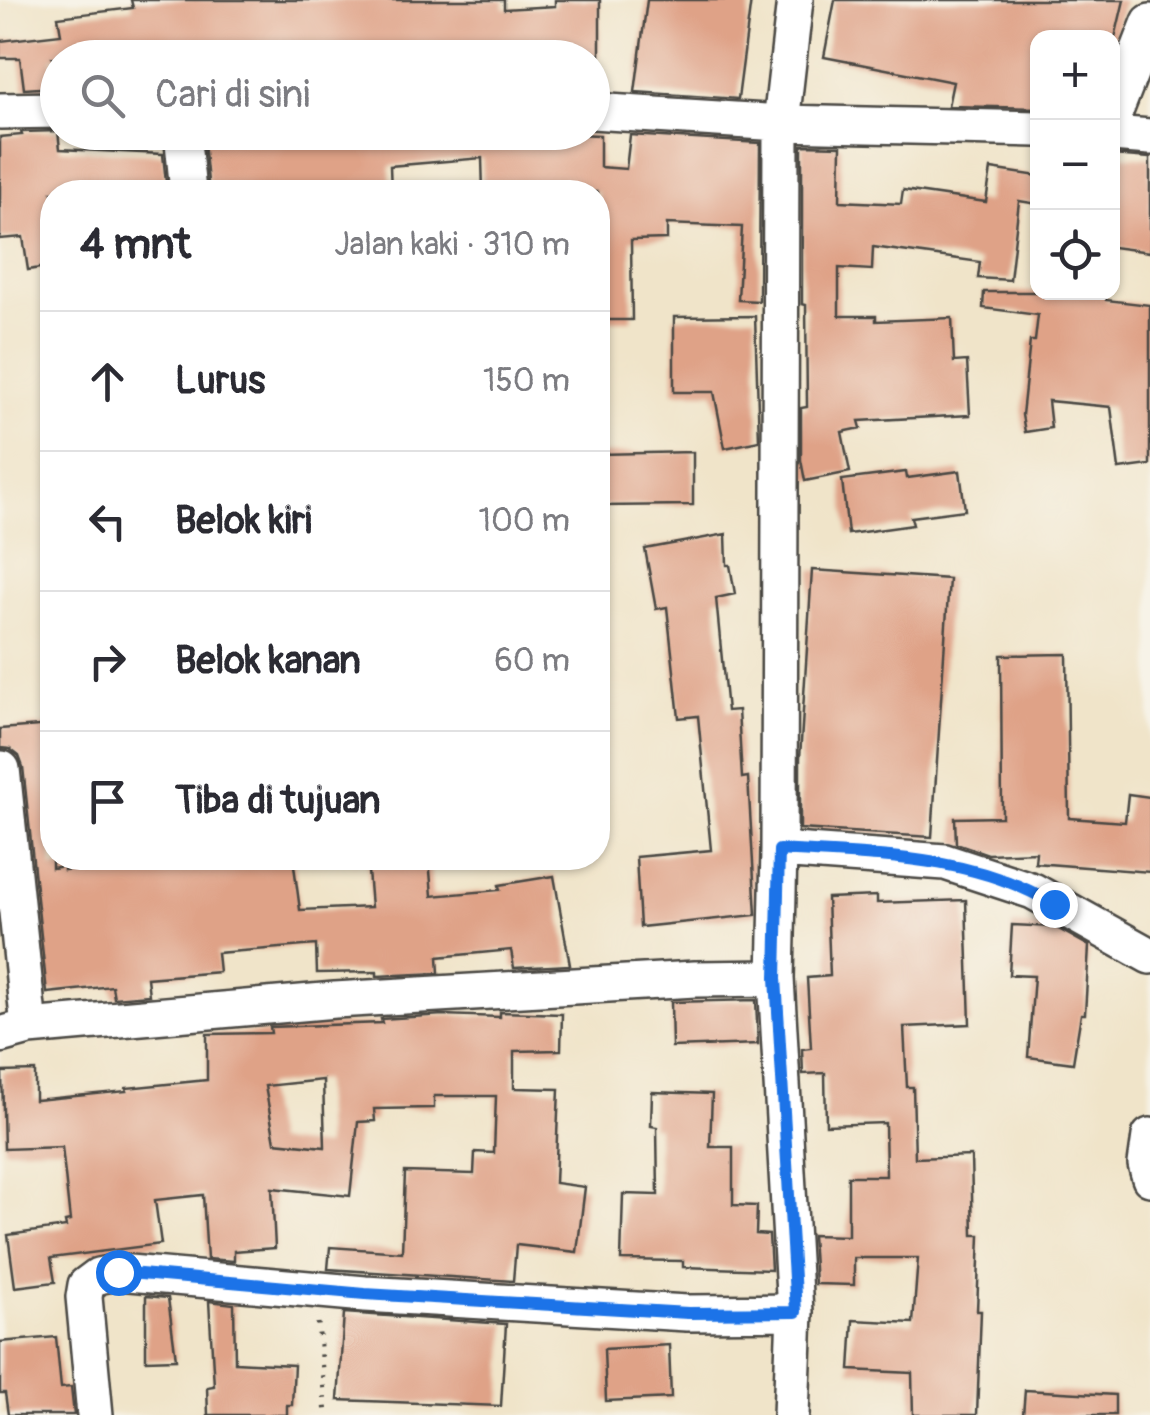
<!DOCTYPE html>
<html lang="id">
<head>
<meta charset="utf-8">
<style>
  body { margin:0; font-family:Pangolin,sans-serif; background:#f7f7f7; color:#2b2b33 }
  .controls { position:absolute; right:30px; top:30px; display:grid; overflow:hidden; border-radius:20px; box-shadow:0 2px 8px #0004 }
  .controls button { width:90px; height:90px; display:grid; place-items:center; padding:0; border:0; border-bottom:2px solid #e1e1e2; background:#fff; color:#2b2b33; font:50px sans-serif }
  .stop { position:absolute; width:30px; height:30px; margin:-22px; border:8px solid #1a73e8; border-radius:50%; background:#fff }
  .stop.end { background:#1a73e8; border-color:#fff; box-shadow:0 2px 10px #0008 }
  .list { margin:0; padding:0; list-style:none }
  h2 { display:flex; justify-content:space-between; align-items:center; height:130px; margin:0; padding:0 40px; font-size:42px }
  h2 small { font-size:32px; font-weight:400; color:#7c7c81 }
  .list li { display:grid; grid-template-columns:65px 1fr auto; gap:30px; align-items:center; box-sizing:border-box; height:140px; padding:0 40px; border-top:2px solid #e1e1e2 }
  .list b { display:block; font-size:38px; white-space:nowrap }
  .list em { font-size:32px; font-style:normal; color:#7c7c81 }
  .icon { flex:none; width:55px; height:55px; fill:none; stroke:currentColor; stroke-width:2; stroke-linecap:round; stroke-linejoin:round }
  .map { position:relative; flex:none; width:1150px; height:1415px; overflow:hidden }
  .search { position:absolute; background:#fff; box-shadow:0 2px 8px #0004; left:40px; top:40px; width:570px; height:110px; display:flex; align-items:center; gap:25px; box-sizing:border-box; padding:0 35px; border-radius:55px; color:#7c7c81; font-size:38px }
  .panel { position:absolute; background:#fff; box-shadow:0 2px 8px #0004; left:40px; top:180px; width:570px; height:690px; border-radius:40px }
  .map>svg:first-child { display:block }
  .building { fill:#dfa287; fill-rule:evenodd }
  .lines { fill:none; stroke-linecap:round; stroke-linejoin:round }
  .minor-casing { stroke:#494743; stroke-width:40 }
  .path { stroke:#494743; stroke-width:5; stroke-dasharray:2.5 8; stroke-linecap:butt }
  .minor { stroke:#fff; stroke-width:35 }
  .route { stroke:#1a73e8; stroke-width:12 }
</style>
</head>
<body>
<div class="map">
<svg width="1150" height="1415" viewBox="0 0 1150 1415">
  <rect width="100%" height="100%" fill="#f7f3e8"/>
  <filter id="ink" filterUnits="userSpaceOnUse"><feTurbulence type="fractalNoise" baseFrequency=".01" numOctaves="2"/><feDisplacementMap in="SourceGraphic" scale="20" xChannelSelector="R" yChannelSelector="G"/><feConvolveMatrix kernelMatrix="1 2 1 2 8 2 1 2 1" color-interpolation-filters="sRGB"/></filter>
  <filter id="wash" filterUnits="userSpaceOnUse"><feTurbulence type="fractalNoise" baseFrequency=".0048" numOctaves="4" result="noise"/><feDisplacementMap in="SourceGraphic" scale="40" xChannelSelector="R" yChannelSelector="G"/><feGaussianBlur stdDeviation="2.25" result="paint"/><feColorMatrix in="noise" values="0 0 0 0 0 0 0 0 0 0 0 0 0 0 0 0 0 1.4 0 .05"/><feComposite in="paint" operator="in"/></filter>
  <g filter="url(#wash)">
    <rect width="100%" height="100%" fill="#f0e4c9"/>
    <g id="blocks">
      <path class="building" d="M131,0H504V9L555,6V0H600V56L511,58L510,52L453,54V58H52L56,87L24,89L20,58H0V41L61,34L58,17L133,8Z
        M647,0H751L738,99L635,92Z
        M835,0H1124L1115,38H1038V108L948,106L953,82L824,57Z
        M58,131L60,149L163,154L167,192H52V266L28,270L23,237L0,239V137L22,135L21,132Z
        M203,132H341V138L413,136V132H518V139L573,142V134L600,135V167L626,169L630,135L760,143L759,301L738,300L742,227L667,224V239L631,240L632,320H598V192H483L482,158L390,166L391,192H209Z
        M802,145L841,146L840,201L901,204L903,190L986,202L991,169L1038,176V204L1019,201L1010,280L978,278L980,262L873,247L872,270L839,268V316H876V321L952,318L954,362L967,361L970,415L859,421L861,428L842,432L850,472L805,481L801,460V408L807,407L806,305L802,304Z
        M1112,155L1150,158V252L1112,247Z
        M984,292H1106V300L1150,305V465L1119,469L1111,407L1048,401L1051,428L1025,432L1022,415L1030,341H1035L1038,315L983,308Z
        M755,316L759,441L725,448L714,392H674V317Z
        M693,452V505L598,506V454Z
        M960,471L965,510L911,517L913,525L848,534L842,480L906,472L907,478Z
        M726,534L727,565H730L735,594L716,598L727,711L738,710L742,778L748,777L756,915L640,927L636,857L711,850L698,716L679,718L667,607L656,609L645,549Z
        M812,570L949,579L932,837L800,829V758Z
        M1067,654L1069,818L1125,822L1128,794L1150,797V872L1035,863L1036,852L988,854L956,843L955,818L1002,817L1001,655Z
        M52,725V868L64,866V870L152,858H293L300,910L371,907L367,859L429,858L432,896L500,890L499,885L554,876L570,965L514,968L511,950L438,957L439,973L377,976V972L317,973L316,945L217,953L219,972L147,978L149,995L114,998L112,986L47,993L23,767L19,756L10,749L0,748V729Z
        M877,896V903L966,900L970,1024L904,1027L907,1087H913L915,1158L971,1156L973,1235H980L977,1311H981L977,1415H913L912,1373L850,1370L853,1320L913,1323L918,1258H854V1285L815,1284L812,1235L848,1236V1176H886L885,1123L826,1125L825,1073L803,1074L802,1049L811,1048L807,978L830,976L827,898Z
        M1012,925L1055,927L1089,946L1085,1014H1081L1073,1063L1028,1057L1034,976L1009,975Z
        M756,1000L758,1044L672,1047L671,1002Z
        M500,1012L562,1014L561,1050L514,1051V1088L559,1089L555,1183L585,1187L577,1252L516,1245L513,1281L328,1269L330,1247L402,1252L405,1172L474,1174L475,1152L494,1153L496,1096H434V1108L374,1109L375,1121L358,1122L350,1196L272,1188L275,1248L234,1251V1261L207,1259L203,1195L155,1200L161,1244L51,1258L55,1282L15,1287L8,1235L66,1227L65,1222L70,1221L62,1147L4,1149L2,1072L35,1071V1100L127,1091L126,1088L207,1080V1034L271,1033L270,1027L382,1023L381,1019L443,1015L500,1017ZM323,1080L325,1147L275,1142L265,1086Z
        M652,1092L712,1094L710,1147H733V1205L757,1206L756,1234L769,1235L771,1270L683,1267V1261L621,1260L623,1194L658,1195L657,1127L651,1126Z
        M146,1296L168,1298L176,1359L146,1360Z
        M209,1301L234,1304L235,1362L294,1365L292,1405H287V1415H208L207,1387L214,1386Z
        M344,1313L506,1324L501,1406L338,1400Z
        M56,1337L61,1388L71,1387L74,1415H8L5,1393H0V1342Z
        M669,1345L671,1398L606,1401L604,1349Z
        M1025,1390L1115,1395V1415H1023Z"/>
    </g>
  </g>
  <g filter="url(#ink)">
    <use href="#blocks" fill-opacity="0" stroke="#494743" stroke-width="2.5"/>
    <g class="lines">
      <g class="minor-casing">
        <path id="minor" d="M0,111L58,110
          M592,111L781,123L1038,129
          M1112,119L1150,22
          M182,132L188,192
          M1112,134L1150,137
          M2,769L29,1027
          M779,850L945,862L1033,891L1150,956
          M0,1035L29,1027L335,1000L695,979L776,978
          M1150,1136L1146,1164L1150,1178
          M95,1415L84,1297L86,1285L98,1276L118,1272L365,1294L687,1313L795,1312
          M791,1415L795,1312L776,978L779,850L781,123L795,0"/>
      </g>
      <path class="path" d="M318,1323L326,1415"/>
      <use href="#minor" class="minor"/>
    </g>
  </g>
  <g class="lines" filter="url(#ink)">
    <path class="route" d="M118,1272L365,1294L688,1313L796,1312L776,978L779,850C873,856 971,854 1054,904"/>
  </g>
</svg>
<div class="controls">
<button>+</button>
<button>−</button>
<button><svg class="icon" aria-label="locate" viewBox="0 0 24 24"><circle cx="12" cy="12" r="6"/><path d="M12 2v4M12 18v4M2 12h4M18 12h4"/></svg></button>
</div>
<div class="stop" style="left:118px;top:1272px"></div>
<div class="stop end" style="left:1054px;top:904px"></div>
<div class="search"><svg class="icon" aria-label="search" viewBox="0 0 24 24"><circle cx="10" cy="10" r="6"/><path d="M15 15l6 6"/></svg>Cari di sini</div>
<section class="panel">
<h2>4 mnt<small>Jalan kaki · 310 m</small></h2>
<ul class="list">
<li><svg class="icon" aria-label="ahead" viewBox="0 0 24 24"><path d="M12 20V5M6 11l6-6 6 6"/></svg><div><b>Lurus</b></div><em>150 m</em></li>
<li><svg class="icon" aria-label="left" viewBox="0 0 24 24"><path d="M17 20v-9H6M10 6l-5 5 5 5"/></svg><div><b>Belok kiri</b></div><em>100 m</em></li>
<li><svg class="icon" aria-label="right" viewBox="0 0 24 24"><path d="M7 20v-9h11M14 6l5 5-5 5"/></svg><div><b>Belok kanan</b></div><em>60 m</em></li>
<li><svg class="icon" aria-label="arrive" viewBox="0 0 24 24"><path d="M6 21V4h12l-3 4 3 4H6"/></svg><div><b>Tiba di tujuan</b></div></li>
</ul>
</section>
</div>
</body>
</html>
